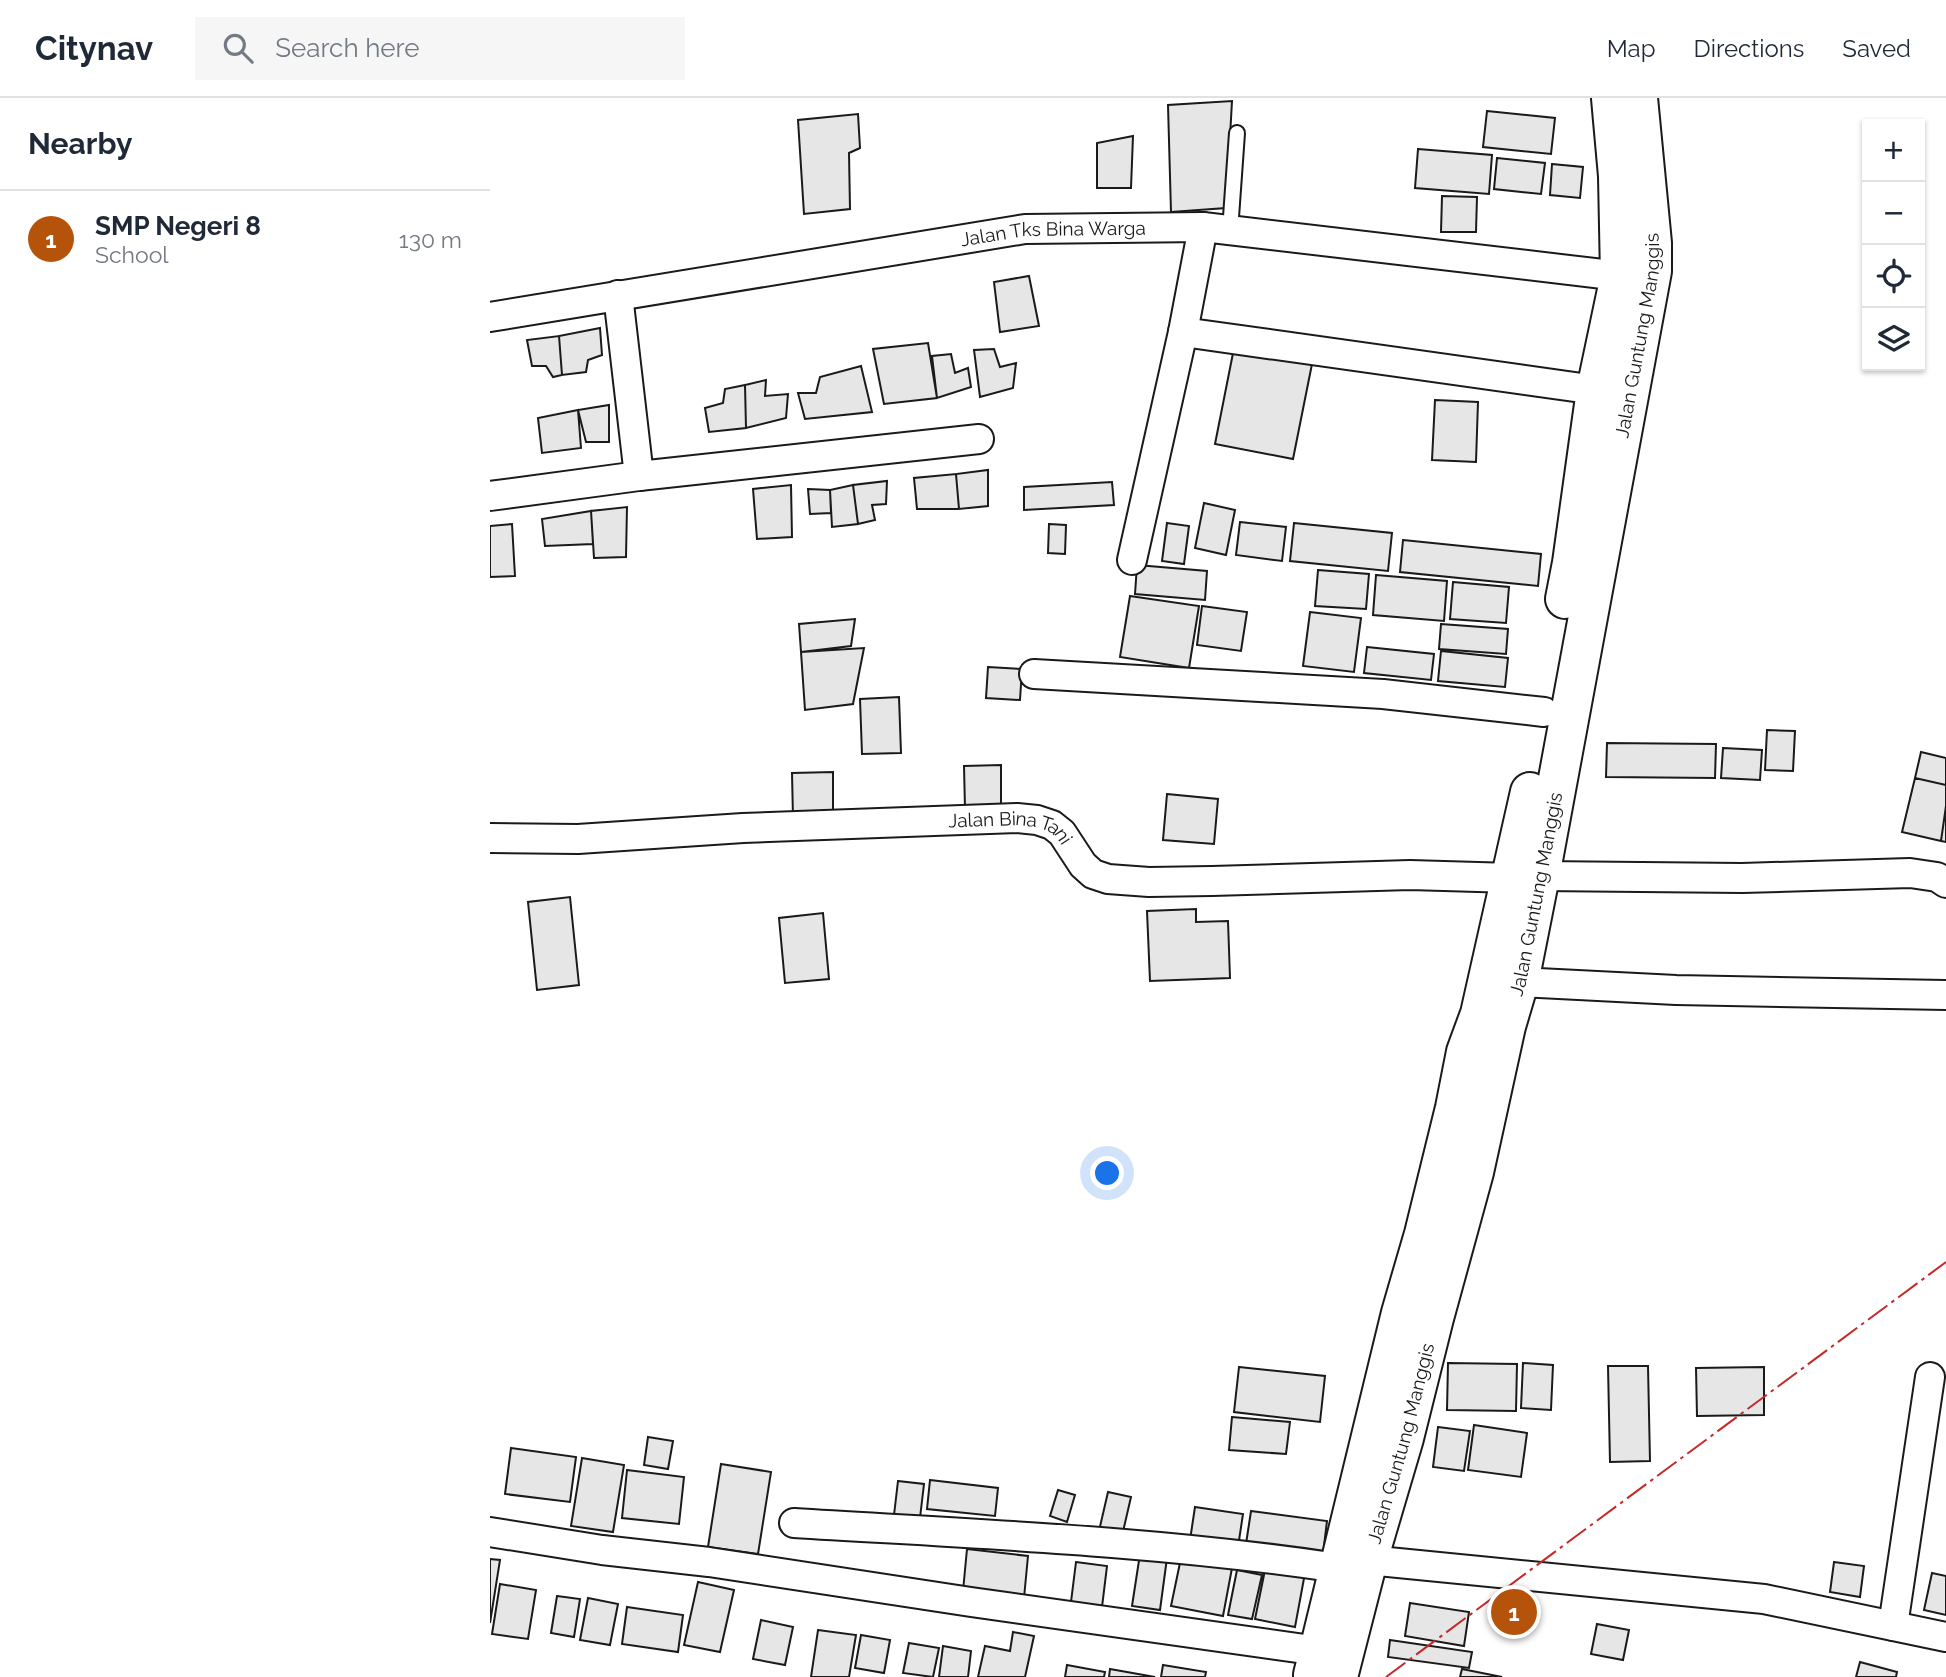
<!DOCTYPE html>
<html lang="en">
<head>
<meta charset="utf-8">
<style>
  body { margin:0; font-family:Raleway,sans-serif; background:#f6f6f7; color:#1f2937 }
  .controls { position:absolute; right:21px; top:21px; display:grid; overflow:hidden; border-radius:0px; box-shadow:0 2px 5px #0004 }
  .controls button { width:63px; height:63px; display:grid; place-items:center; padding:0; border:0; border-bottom:2px solid #e0e1e3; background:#fff; color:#1f2937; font:35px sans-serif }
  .you { position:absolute; left:618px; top:1076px; width:24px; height:24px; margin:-18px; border:5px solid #fff; border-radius:50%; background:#1a73e8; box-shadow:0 0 0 10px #1a73e833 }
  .badge { display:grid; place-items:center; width:46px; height:46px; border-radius:50%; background:#b45309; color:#fff; font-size:23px; font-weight:700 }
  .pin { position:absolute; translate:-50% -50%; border:4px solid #fff; box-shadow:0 2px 7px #0006 }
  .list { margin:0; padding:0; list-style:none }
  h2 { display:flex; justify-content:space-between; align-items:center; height:91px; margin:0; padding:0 28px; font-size:30px }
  h2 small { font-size:23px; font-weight:400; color:#747a83 }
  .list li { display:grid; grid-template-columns:46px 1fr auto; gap:21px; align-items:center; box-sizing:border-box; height:98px; padding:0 28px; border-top:2px solid #e0e1e3 }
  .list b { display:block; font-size:26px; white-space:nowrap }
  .list p { margin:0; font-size:23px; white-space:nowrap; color:#747a83 }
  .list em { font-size:23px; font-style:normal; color:#747a83 }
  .icon { flex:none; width:38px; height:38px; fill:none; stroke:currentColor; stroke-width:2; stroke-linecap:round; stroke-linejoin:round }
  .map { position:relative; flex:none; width:1456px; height:1579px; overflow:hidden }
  header { display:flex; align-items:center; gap:42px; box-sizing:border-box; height:98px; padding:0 35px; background:#fff; border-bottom:2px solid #e0e1e3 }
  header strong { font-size:33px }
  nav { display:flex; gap:38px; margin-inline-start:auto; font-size:24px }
  .search { width:490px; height:63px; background:#f6f6f7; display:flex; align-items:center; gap:18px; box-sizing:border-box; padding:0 24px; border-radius:0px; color:#747a83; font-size:26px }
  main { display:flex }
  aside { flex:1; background:#fff }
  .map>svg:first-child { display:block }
  .building { fill:#e6e6e6; stroke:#1a1a1a; stroke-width:2 }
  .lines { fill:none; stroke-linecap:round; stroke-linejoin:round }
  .lane-casing { stroke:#1a1a1a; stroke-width:18 }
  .street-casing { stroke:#1a1a1a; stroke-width:32 }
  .secondary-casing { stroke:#1a1a1a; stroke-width:42 }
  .lane { stroke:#fff; stroke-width:14 }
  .street { stroke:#fff; stroke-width:28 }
  .secondary { stroke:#fff; stroke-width:38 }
  .power { stroke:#c62828; stroke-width:2; stroke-dasharray:24 5 3.5 5; stroke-linecap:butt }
  .labels { text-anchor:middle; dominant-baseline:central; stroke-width:5; stroke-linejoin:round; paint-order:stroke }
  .street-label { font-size:19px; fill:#1a1a1a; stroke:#fff }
</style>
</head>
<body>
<header>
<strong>Citynav</strong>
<div class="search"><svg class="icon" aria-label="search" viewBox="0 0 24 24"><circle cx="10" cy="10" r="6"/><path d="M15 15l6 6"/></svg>Search here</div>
<nav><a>Map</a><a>Directions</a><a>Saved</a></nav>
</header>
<main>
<aside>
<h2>Nearby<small></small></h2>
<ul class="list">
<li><span class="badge">1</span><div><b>SMP Negeri 8</b><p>School</p></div><em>130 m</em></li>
</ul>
</aside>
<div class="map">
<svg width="1456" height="1579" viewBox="0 0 1456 1579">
  <rect width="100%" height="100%" fill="#fff"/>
  <path class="building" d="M742,3L736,110L681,114L678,7Z
    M997,13L1065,20L1061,56L993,49Z
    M368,16L370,50L359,55L360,111L314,116L308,22Z
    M643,38L641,90H607V45Z
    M928,51L1002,57L999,96L925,90Z
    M1007,60L1055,65L1051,96L1004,91Z
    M1062,66L1093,69L1090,100L1060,97Z
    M952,98L987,99L986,134H951Z
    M539,178L549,228L510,234L504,184Z
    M110,230L112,257L98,262L96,274L72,277L69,238Z
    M69,238L72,277L63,279L56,268H42L37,242Z
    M438,245L447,300L394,306L383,251Z
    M745,245L823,261L803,361L725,346Z
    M504,251L510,269L526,265L523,290L490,299L484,252Z
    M461,256L465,275L478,270L481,289L447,300L442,258Z
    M371,268L382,314L315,321L308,295H326L330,279Z
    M276,282L275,298L298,296L296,320L256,330L255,287Z
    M255,287L256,330L219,334L215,310L233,305L235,291Z
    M945,302L988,304L986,364L942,362Z
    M119,307V344H96L88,312Z
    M88,312L91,350L52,355L48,320Z
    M498,372V408L469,411L466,376Z
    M466,376L469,411H427L424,380Z
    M397,383L396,406L382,407L385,422L368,426L363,387Z
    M622,384L624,407L534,412V389Z
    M301,387L302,439L267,441L263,391Z
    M363,387L368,426L342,429L340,392Z
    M318,391L340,392L341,415L320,416Z
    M714,405L745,412L736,457L705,450Z
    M137,409L136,459L104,460L101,413Z
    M101,413L103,446L55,448L52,421Z
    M750,424L796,429L792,463L746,457Z
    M677,425L699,428L694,466L672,463Z
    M804,425L902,435L898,473L800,463Z
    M22,426L25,478L0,479V428Z
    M559,426L576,427L575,456L558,455Z
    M913,442L1051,456L1048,488L910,474Z
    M647,467L717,473L715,502L645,496Z
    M828,472L879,476L876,511L825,508Z
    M886,477L957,483L954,523L883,517Z
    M963,484L1019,489L1016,525L960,521Z
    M640,498L709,508L699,570L630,559Z
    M712,508L757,514L751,553L707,547Z
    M820,514L871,520L864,574L813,568Z
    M365,521L361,548L311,554L309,526Z
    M951,526L1018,531L1016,556L949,551Z
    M877,549L944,556L941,582L874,575Z
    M374,550L363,606L315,612L311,554Z
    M951,553L1018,560L1015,589L948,583Z
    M498,569L532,571L530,602L496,600Z
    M409,599L411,655L372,656L370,601Z
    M1277,632L1305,633L1303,673L1275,672Z
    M1117,645L1226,646L1225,680L1116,679Z
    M1233,650L1272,652L1270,682L1231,680Z
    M1431,654L1456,660V687L1425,680Z
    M511,667V710L475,711L474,668Z
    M343,674V719L303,720L302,675Z
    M1425,680L1456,687V708L1451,743L1412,734Z
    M677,696L728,701L724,746L673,742Z
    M1456,708V744L1451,743Z
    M80,799L89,887L47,892L38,804Z
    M706,811V824L738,823L740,880L660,883L657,813Z
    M333,815L339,881L295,885L289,820Z
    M958,1265L1027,1266L1026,1313L957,1312Z
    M1033,1265L1063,1267L1061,1312L1031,1310Z
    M1118,1268H1158L1160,1363L1120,1364Z
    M749,1269L835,1278L830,1324L744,1314Z
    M1274,1269V1317L1207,1318L1206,1270Z
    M742,1319L800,1324L796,1356L739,1352Z
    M984,1327L1037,1335L1031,1379L978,1372Z
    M948,1329L980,1333L974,1373L943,1369Z
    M158,1339L183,1343L178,1371L154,1367Z
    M21,1350L86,1359L80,1404L15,1396Z
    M92,1360L134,1367L123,1434L81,1428Z
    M231,1366L281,1374L268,1456L218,1449Z
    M137,1372L194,1379L189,1426L132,1420Z
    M440,1382L508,1390L505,1418L437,1411Z
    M408,1383L434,1386L430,1420L404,1417Z
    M568,1392L585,1397L577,1424L560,1418Z
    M618,1394L641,1399L632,1438L609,1433Z
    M705,1409L753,1416L748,1449L700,1442Z
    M761,1413L837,1423L833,1456L756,1446Z
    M477,1451L538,1458L534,1500L473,1493Z
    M650,1456L677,1460L670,1512L642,1508Z
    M691,1460L742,1470L733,1518L681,1508Z
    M0,1461L10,1462L0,1525Z
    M586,1464L617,1468L612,1509L581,1504Z
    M1344,1464L1374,1468L1370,1499L1340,1494Z
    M776,1467L815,1475L805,1529L765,1521Z
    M747,1472L772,1477L762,1521L738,1517Z
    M1442,1475L1456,1478V1517L1434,1512Z
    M208,1484L244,1492L230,1554L194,1547Z
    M10,1486L46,1492L38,1541L2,1536Z
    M67,1498L90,1501L84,1539L61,1535Z
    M98,1500L128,1506L120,1547L90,1542Z
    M920,1505L979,1514L974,1548L915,1538Z
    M137,1509L193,1517L188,1554L132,1546Z
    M271,1522L303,1529L295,1567L263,1561Z
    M1107,1526L1139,1532L1133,1562L1101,1556Z
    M328,1532L366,1537L359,1579H321Z
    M523,1534L544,1538L535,1579H488L495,1548L520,1553Z
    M371,1537L400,1542L394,1575L365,1570Z
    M900,1542L982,1554L979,1570L898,1559Z
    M419,1545L449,1550L443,1579L413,1575Z
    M453,1548L481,1553L478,1579H449Z
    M1370,1564L1407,1574L1406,1579H1366Z
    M577,1567L615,1574L614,1579H575Z
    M673,1567L716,1574L715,1579H671Z
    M620,1571L665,1579H619Z
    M972,1571L1012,1579H970Z"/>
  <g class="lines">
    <g class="lane-casing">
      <path id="lane" d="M740,133L747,35"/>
    </g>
    <g class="street-casing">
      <g id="street">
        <path d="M128,197L149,378"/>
        <path id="s1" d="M0,219L535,131L713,129L1130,178"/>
        <path d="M693,234L1106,292"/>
        <path d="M0,398L149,378L489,341"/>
        <path d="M642,462L693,234L713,129"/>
        <path d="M544,576L893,596L1054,614"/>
        <path id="s2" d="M0,740L88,741L253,730L527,720L547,722L562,727L572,735L593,767L603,776L618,781L659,784L722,783L920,777L1022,780"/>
        <path d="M1050,778L1252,780L1420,775L1447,779L1456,785"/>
        <path d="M1029,884L1186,892L1456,897"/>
        <path d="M304,1425C485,1436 668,1443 848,1470"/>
        <path d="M0,1434L112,1452L219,1464L481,1504L829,1553"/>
        <path d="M878,1462L1274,1501L1456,1539"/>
        <path d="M1403,1528L1440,1279"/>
      </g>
    </g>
    <g class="secondary-casing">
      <g id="secondary">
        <path d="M1075,501L1082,465L1106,292L1130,178L1128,78L1121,0"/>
        <path d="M823,1577L911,1215L934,1136L965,1010L976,954L990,916L1040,694"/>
        <path id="s3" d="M848,1579L878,1462L914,1340L944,1220L984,1074L1016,928L1029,884L1050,778L1162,173V145L1148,0"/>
      </g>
    </g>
    <use href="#lane" class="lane"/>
    <use href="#street" class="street"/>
    <use href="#secondary" class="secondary"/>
    <path class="power" d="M896,1579L1456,1164"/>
  </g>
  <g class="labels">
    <g class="street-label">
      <text stroke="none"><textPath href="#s1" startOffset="570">Jalan Tks Bina Warga</textPath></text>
      <text stroke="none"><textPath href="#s3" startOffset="1376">Jalan Guntung Manggis</textPath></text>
      <text stroke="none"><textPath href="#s2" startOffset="523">Jalan Bina Tani</textPath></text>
      <text stroke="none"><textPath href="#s3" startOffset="808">Jalan Guntung Manggis</textPath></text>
      <text stroke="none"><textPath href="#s3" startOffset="242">Jalan Guntung Manggis</textPath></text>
    </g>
  </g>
</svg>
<div class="controls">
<button>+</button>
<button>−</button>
<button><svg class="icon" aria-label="locate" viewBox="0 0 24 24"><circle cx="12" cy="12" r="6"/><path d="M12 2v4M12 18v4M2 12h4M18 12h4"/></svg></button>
<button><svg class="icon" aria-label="layers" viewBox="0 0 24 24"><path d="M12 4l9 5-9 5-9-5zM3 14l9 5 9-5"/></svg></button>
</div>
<div class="you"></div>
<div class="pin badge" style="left:1024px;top:1514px">1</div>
</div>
</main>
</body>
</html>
